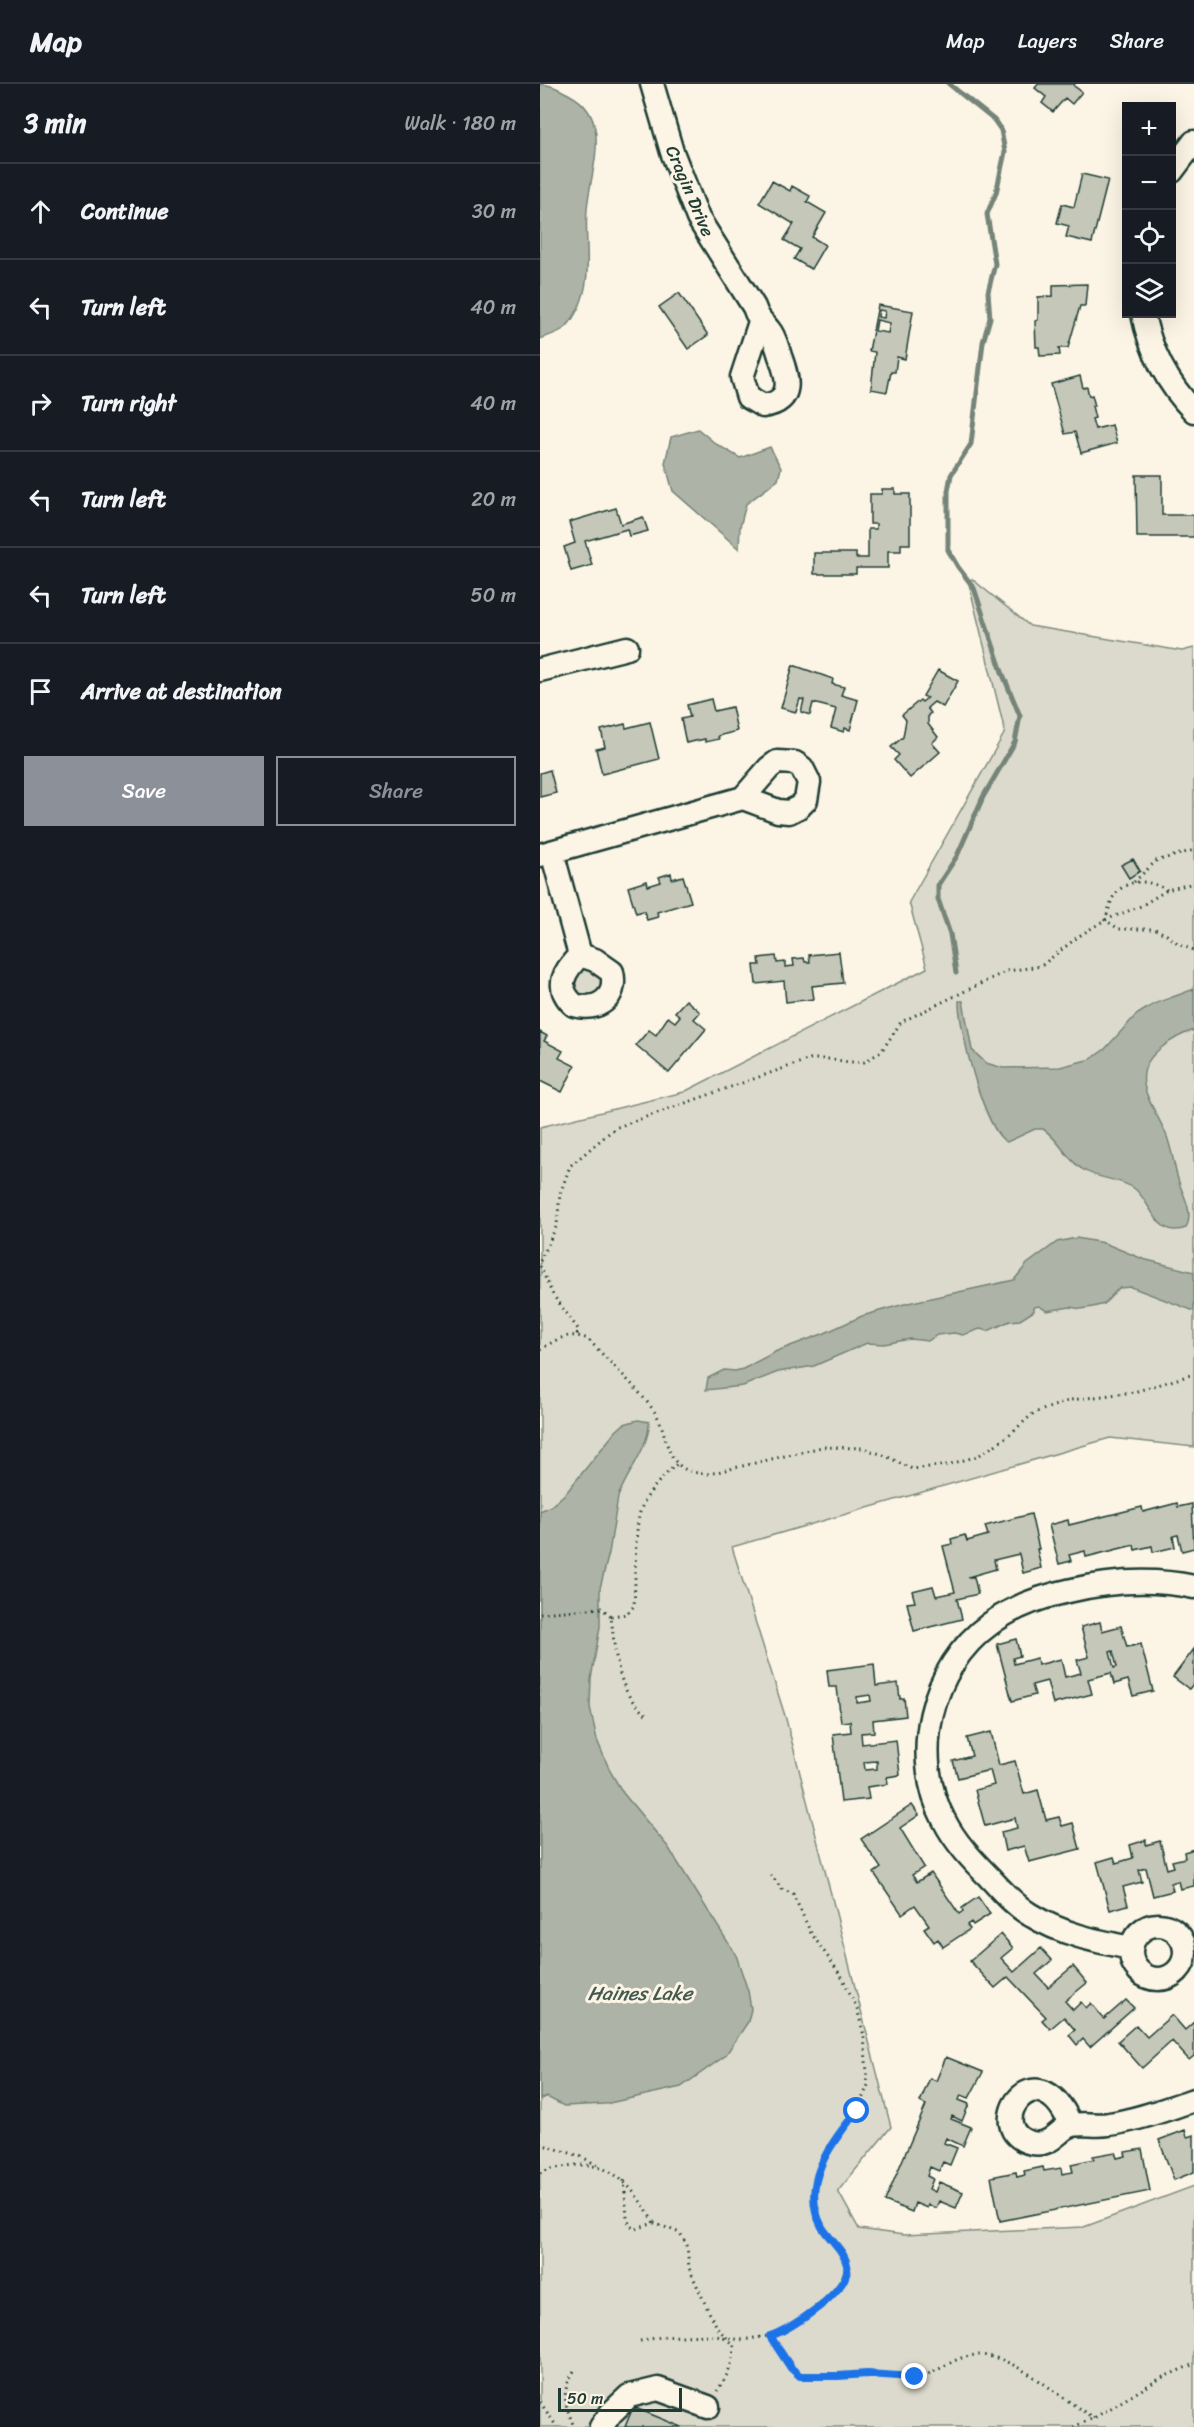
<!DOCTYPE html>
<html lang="en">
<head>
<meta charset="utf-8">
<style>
  body { margin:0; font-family:Sriracha,sans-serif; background:#242831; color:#f1f3f6 }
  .controls { position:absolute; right:18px; top:18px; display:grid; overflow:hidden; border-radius:0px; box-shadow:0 6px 24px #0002 }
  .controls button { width:54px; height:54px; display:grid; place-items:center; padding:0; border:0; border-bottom:2px solid #363941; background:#171b24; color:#f1f3f6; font:30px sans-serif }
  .scale { position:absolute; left:18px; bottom:15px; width:124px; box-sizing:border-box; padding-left:6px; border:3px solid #1f3d34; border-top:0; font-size:16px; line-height:21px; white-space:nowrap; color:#1f3d34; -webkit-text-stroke:4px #fcf5e5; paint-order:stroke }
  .stop { position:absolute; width:18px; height:18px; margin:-14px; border:4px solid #1a73e8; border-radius:50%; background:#fff }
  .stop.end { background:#1a73e8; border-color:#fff; box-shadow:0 2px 6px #0008 }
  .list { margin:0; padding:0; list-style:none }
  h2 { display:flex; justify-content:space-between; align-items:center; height:78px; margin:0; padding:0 24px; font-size:26px }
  h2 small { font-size:20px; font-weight:400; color:#9ea1a6 }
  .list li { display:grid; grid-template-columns:39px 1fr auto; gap:18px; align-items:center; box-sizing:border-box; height:96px; padding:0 24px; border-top:2px solid #363941 }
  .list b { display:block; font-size:22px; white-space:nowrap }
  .list em { font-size:20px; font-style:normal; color:#9ea1a6 }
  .actions { display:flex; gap:12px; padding:18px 24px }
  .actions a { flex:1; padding:14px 0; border:2px solid #8c9099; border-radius:0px; text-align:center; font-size:21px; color:#8c9099 }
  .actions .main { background:#8c9099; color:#fff }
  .icon { flex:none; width:33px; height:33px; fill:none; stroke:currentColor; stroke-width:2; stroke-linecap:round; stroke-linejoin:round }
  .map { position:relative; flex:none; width:654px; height:2343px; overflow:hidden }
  header { display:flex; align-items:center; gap:36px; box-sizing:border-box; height:84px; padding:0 30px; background:#171b24; border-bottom:2px solid #363941 }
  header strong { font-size:28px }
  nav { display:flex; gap:33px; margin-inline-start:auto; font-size:21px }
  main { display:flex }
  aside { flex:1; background:#171b24 }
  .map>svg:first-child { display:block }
  .green { fill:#dcdacc; stroke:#7e8c80; stroke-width:1.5 }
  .water { fill:#aeb3a7; stroke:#758479; stroke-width:1.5 }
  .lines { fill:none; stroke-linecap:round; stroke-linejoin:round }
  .stream { stroke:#758479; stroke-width:5 }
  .building { fill:#c5c7b9; stroke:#1f3d34; stroke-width:1.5; fill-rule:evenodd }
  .minor-casing { stroke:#1f3d34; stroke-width:27 }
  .path { stroke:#1f3d34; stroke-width:3; stroke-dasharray:1.5 4.5; stroke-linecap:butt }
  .minor { stroke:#fcf5e5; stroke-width:22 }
  .route { stroke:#1a73e8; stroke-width:8 }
  .labels { text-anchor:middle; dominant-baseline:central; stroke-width:6; stroke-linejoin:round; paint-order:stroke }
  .street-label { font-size:18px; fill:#1f3d34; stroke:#fcf5e5 }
  .water-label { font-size:20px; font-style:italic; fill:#435a51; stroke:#fcf5e5 }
</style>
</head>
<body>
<header>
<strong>Map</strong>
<nav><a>Map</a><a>Layers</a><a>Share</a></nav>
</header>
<main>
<aside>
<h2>3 min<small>Walk · 180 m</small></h2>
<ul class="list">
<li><svg class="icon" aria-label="ahead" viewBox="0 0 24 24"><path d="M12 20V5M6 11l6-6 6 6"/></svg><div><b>Continue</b></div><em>30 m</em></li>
<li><svg class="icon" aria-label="left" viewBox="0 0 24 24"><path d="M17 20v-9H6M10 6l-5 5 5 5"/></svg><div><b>Turn left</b></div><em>40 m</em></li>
<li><svg class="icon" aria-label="right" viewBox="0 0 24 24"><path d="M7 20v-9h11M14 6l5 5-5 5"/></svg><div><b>Turn right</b></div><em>40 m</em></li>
<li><svg class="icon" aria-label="left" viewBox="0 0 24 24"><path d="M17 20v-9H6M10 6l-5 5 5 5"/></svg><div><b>Turn left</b></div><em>20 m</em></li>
<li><svg class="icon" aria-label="left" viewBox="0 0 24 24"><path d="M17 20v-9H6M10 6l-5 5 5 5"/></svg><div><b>Turn left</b></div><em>50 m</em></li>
<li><svg class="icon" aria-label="arrive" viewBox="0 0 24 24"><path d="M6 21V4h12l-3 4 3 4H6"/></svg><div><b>Arrive at destination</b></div></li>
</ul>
<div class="actions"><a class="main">Save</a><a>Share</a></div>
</aside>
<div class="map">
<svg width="654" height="2343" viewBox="0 0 654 2343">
  <rect width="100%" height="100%" fill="#fcf5e5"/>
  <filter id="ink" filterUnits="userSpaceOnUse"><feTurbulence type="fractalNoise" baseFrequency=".0167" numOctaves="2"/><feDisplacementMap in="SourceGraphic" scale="12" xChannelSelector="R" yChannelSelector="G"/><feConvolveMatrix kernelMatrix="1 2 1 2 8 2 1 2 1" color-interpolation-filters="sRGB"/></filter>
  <g filter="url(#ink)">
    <path class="green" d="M432,495L490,542L642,567L654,564V1363L570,1354L192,1463L246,1635L351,2043L298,2107L319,2145L364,2151L544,2143L654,2102V2343H0V1043L144,1008L387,884L369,818L465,648L428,496Z
      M33 899a15 15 0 1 1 30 0a15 15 0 1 1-30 0Z"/>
    <path class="water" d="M0,0C11,0 20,6 30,11C74,34 50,87 47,125C44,159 54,192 38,225C34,232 31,239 25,244C18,249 8,252 0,255Z
      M158,345L176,360L200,374L230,363L241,384L238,396L206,420L200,443L199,465L133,407L125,379L131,353Z
      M654,905V946C642,950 631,956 621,964C586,991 612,1018 626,1050C633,1067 634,1087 641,1104C646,1116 653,1131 646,1144C616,1155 612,1119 595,1105C581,1094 558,1096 542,1085C526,1075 519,1055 503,1045H495L467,1058C445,1049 418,942 419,917H423L432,966L446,979L463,984L520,983L551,975L565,965L596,931L614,920Z
      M536,1154L564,1159L603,1175L654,1188V1227L591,1203L579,1204L564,1220L553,1223L541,1225L530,1223L507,1227L499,1222L494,1223V1227L480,1236L470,1237L448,1247L440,1245L423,1251L414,1249L397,1251L388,1257L370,1255L344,1260L327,1259L274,1282L238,1288L203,1302L166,1306L168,1294L184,1286L195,1287L203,1285L237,1267L285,1249L322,1232L368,1219L474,1196L487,1180L517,1158Z
      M98,1336L109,1338C110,1362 86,1390 78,1413L69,1469L60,1504V1543L51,1595L50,1623L57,1656L70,1687L83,1709L128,1763L196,1871L208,1907L211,1925L208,1938L185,1972L141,2003L65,2020L24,2022L7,2013L0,2015V1427L11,1422L26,1409L76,1347L84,1340Z"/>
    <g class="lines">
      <path class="stream" d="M409,0L454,36L461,46L465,68L456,109L447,130L455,180L448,208L450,234L443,258L431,360L411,391L408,407V466L418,483L434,504L462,588L480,632L475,658L443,713L417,772L398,801V815L410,850L416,889"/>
    </g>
    <path class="building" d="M498,0H535L534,2L542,8L532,20L525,14L513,28L502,19L506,13L495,4Z
      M542,90L568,96L552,159L526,153L529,142L517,139L522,120L534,123Z
      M232,97L250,107L252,102L270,112L267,118L286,129L272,153L285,161L271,185L254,175L260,165L244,156L254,140L219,119Z
      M547,200L545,222H540L528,264H519L520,271L500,272L499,263H496L495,237L498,236V213L513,212V201Z
      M139,209L168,251L148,265L119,223Z
      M338,221L373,227L365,275L357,273L355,288H351L347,308L331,305L335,268L329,267ZM339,226L345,227L344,234L338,233ZM337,236L350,239L348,249L335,247Z
      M540,292L543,304L547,303L549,312L552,311L555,322H552L555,334L552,335L555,345L572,341L577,359L541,369L535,348L525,350L511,300Z
      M596,391H622V431H654V453H597Z
      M342,405H355V410H370V460H361V467H348V484H316V490H274V469H316V474H328V445H336V440H330V410H342Z
      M76,424L81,440L103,433L108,447L89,452L87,445L45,457L52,481L31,487L24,463L35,459L29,438Z
      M253,581L293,595L292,600L304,603L301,611L318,616L310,646L305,644L304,648L291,644L296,625L273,619L270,631L261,628L264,616L260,615L256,628L241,624Z
      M398,586L418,597L403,623L394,618L387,624L391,629L388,631V640L398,653L392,659L400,668L370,694L354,676L359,671L351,663L363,653L366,636L362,631L380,616L382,618L387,614L383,612Z
      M171,615L174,627L192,623L197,647L178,652L179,655L165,658V655L146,659L141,635L150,633L147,621Z
      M110,638L119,675L62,690L56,665L65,663L61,646L85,640L86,644Z
      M10,686L16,709L0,713V689Z
      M593,775L600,787L589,794L581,781Z
      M131,789L132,795L143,792L151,818L117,828L118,833L107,836L104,827L96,829L88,803L107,797L108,802L121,798L119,793Z
      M299,868L303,899L272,902L274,915L246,918L244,897L216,900L214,881H220L219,874L236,872L237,879L245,878V883L254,882L253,875L264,874L265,878H270L269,871Z
      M146,916L160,928L154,935L166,945L129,989L96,961L109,946L116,951L128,933L135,938L140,932L135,928Z
      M0,948L7,952L4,957L23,967L19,974L35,982L22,1008L0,997Z
      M637,1419L638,1423L652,1420L654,1464L642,1467L638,1451L633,1452L635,1463L613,1468L612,1462L595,1466L594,1461L546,1473L545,1467L529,1471L531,1477L519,1480L509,1441L528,1436L529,1441L602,1423L603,1428Z
      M491,1430L499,1465H497L501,1484L483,1489L479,1470L454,1476L456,1485L428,1493H434L438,1510L417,1515L422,1535L374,1547L367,1519L375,1518L372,1507L393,1502L396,1512L415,1508L403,1462L412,1460L411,1455L425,1451L427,1457L448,1451L445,1442Z
      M560,1538L562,1547L581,1542L587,1563L601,1560L613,1607L593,1612L588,1596L574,1600L571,1589L548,1595L552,1610L513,1620L507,1597L492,1601L495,1611L472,1617L457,1560L476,1555L480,1572L473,1574L474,1580L497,1574L498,1581L521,1575L525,1593L541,1589L537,1576L549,1573L541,1543ZM573,1567L577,1583L574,1584L570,1568Z
      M654,1565V1599L649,1605L633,1593Z
      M334,1580L336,1602L358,1599L360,1615L364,1614L366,1632L333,1636L334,1648L321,1649L322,1660L356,1656L360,1691L347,1693L348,1700L327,1703L329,1715L301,1718L293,1650L311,1648L310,1637L301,1638L297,1603H289L287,1586ZM330,1611L331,1617L317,1619V1613ZM337,1677V1685L325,1686L324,1678Z
      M451,1648L459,1681L475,1677L484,1710L498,1706L506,1736L519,1733L522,1742L533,1739L540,1765L489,1778L484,1762L465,1767L461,1748L477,1744L475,1734L445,1742L435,1706L454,1701L450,1686L418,1694L413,1677L432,1672L427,1654Z
      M372,1721L379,1731L360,1744L384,1783L372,1791L377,1798L391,1789L419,1830L423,1827L422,1824L438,1813L450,1830L433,1841L431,1838L427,1841L430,1845L403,1863L398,1855L394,1858L384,1844L389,1841L375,1821L362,1830L334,1789L341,1784L321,1755Z
      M606,1756V1761L620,1757L627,1785L634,1783L632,1777L645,1774L644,1768L654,1765V1802L640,1805L638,1797L631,1799L633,1807L613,1812L606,1784L599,1786L602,1798L583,1803L588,1821L570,1826L557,1778L574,1773L576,1779L593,1774L590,1761Z
      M461,1850L473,1864L461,1874L474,1888L501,1864L512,1876L496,1890L508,1903L533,1882L547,1899L525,1917L533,1926L541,1918L546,1924L551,1919L564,1935L586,1916L594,1924L550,1963L543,1955L537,1961L529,1951L535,1946L524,1933L510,1945L502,1936L506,1933L468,1893L455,1904L430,1877Z
      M632,1931L645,1946L654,1938V1972L649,1976L632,1957L602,1984L578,1957L596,1941L607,1953Z
      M406,1973L443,1988L429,2014L421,2011L419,2016L429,2020L422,2037L412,2032L411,2035L431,2043L423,2062L406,2054L404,2059L417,2064L410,2081L403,2078L399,2087L390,2083L387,2092L393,2095L389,2105L395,2108L399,2098L423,2108L416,2124L399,2117L396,2124L388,2121L387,2124L375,2119L372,2128L345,2117L386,2021L380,2018L390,1994L396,1997Z
      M645,2046L647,2053L654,2051V2088L634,2096L619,2056Z
      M602,2065L610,2107L460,2137L451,2093L476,2088L477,2093L485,2091L484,2087L503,2083L504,2087L521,2084L522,2090L533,2088L531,2080L554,2075L553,2072L575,2068L577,2074L586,2072L585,2068Z
      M93,2323L142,2343H85Z"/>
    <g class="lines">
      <g class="minor-casing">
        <path id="minor" d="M112,0L132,68L158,134L214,223C218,235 221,236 229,246C235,253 237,263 240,272C248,294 255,317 223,322L208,313L202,293L220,238
          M632,87L654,58
          M603,230C610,266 628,301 654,327
          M0,586L87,564
          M12,768L40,871C24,887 14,903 34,921C58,928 78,914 72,888L55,876L40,871
          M0,771L203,714L238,727L249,728L259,723L266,716L269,698L262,684L255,679L237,678L229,684L203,714
          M591 1868a27 27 0 1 1 54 0a27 27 0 1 1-54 0Z
          M591,1864C555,1857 521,1850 489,1830C473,1820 461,1806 449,1793C432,1776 415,1758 404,1736C370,1672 390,1583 450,1540C473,1523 500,1513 528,1507C570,1497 611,1494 654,1503
          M531,2041C495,1959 440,2048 492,2059C512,2063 519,2044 532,2041C544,2039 557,2042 569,2040C598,2036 626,2025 654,2016
          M61,2343L71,2329L89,2312L118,2305L168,2323"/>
      </g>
      <path class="path" d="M594,798L616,777L654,766
        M627,806C612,797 591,793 577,808C570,815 569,827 565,836L579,845H615L627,851L640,861L654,866
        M0,1177L17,1141L20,1110L30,1082L75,1044L270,975H292L308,978H324L341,968L361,938L467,887L501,882L539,852L565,836L601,822L627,806L654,799
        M0,1182L13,1211L38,1245L37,1251
        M0,1266C17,1255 28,1247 48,1255C70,1279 95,1301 114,1327C126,1343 124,1368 139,1381C148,1389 158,1389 169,1390L282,1363L323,1364L346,1372L372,1385L407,1381L438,1372L463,1356L494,1329L531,1316L594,1308L654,1290
        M0,1529L61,1524L71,1532C75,1564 76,1610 106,1630
        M71,1532L87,1530L94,1522C96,1494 94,1460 99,1432C103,1412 122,1393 137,1380
        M0,2060L40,2072L57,2081
        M0,2089C8,2085 18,2084 27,2082C74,2075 93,2104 114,2139
        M84,2096L87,2134L90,2142L96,2145L114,2139L140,2149L147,2161L149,2184L168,2226L178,2245L194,2261C194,2278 187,2293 177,2307
        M229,2252C236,2262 250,2288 260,2292C265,2293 273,2292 279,2292C296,2292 312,2290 329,2290C344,2290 360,2295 375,2293C403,2290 416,2266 448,2272C482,2278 523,2316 554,2334
        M100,2257L121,2253L144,2252L169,2251L201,2256L229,2252L244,2248L300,2206L306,2194L308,2182L301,2167L282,2142L275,2122V2100L284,2072L317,2027L328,2001L324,1952L317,1924L302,1893L271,1849L253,1810L242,1805L231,1791
        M34,2287C20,2310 25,2319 34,2343
        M0,2318L17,2343
        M533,2343L554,2334L621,2294L654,2280"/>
      <use href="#minor" class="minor"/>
    </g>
  </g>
  <g class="lines" filter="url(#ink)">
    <path class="route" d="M317,2027C291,2059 259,2100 282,2143C289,2155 304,2166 307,2181C312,2206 250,2246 230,2252L251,2284L260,2292H298L327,2290L375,2293"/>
  </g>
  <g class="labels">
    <g class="street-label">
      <text transform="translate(150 107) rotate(67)">Cragin Drive</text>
    </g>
    <g class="water-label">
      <text x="100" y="1909">Haines Lake</text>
    </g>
  </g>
</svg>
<div class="controls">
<button>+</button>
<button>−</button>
<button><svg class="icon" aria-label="locate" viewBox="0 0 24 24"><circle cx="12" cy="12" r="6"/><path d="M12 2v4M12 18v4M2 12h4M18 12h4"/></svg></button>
<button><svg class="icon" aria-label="layers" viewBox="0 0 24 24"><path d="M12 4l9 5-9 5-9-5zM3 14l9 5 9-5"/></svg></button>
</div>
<div class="scale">50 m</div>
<div class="stop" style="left:317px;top:2027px"></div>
<div class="stop end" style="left:375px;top:2293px"></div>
</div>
</main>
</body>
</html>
